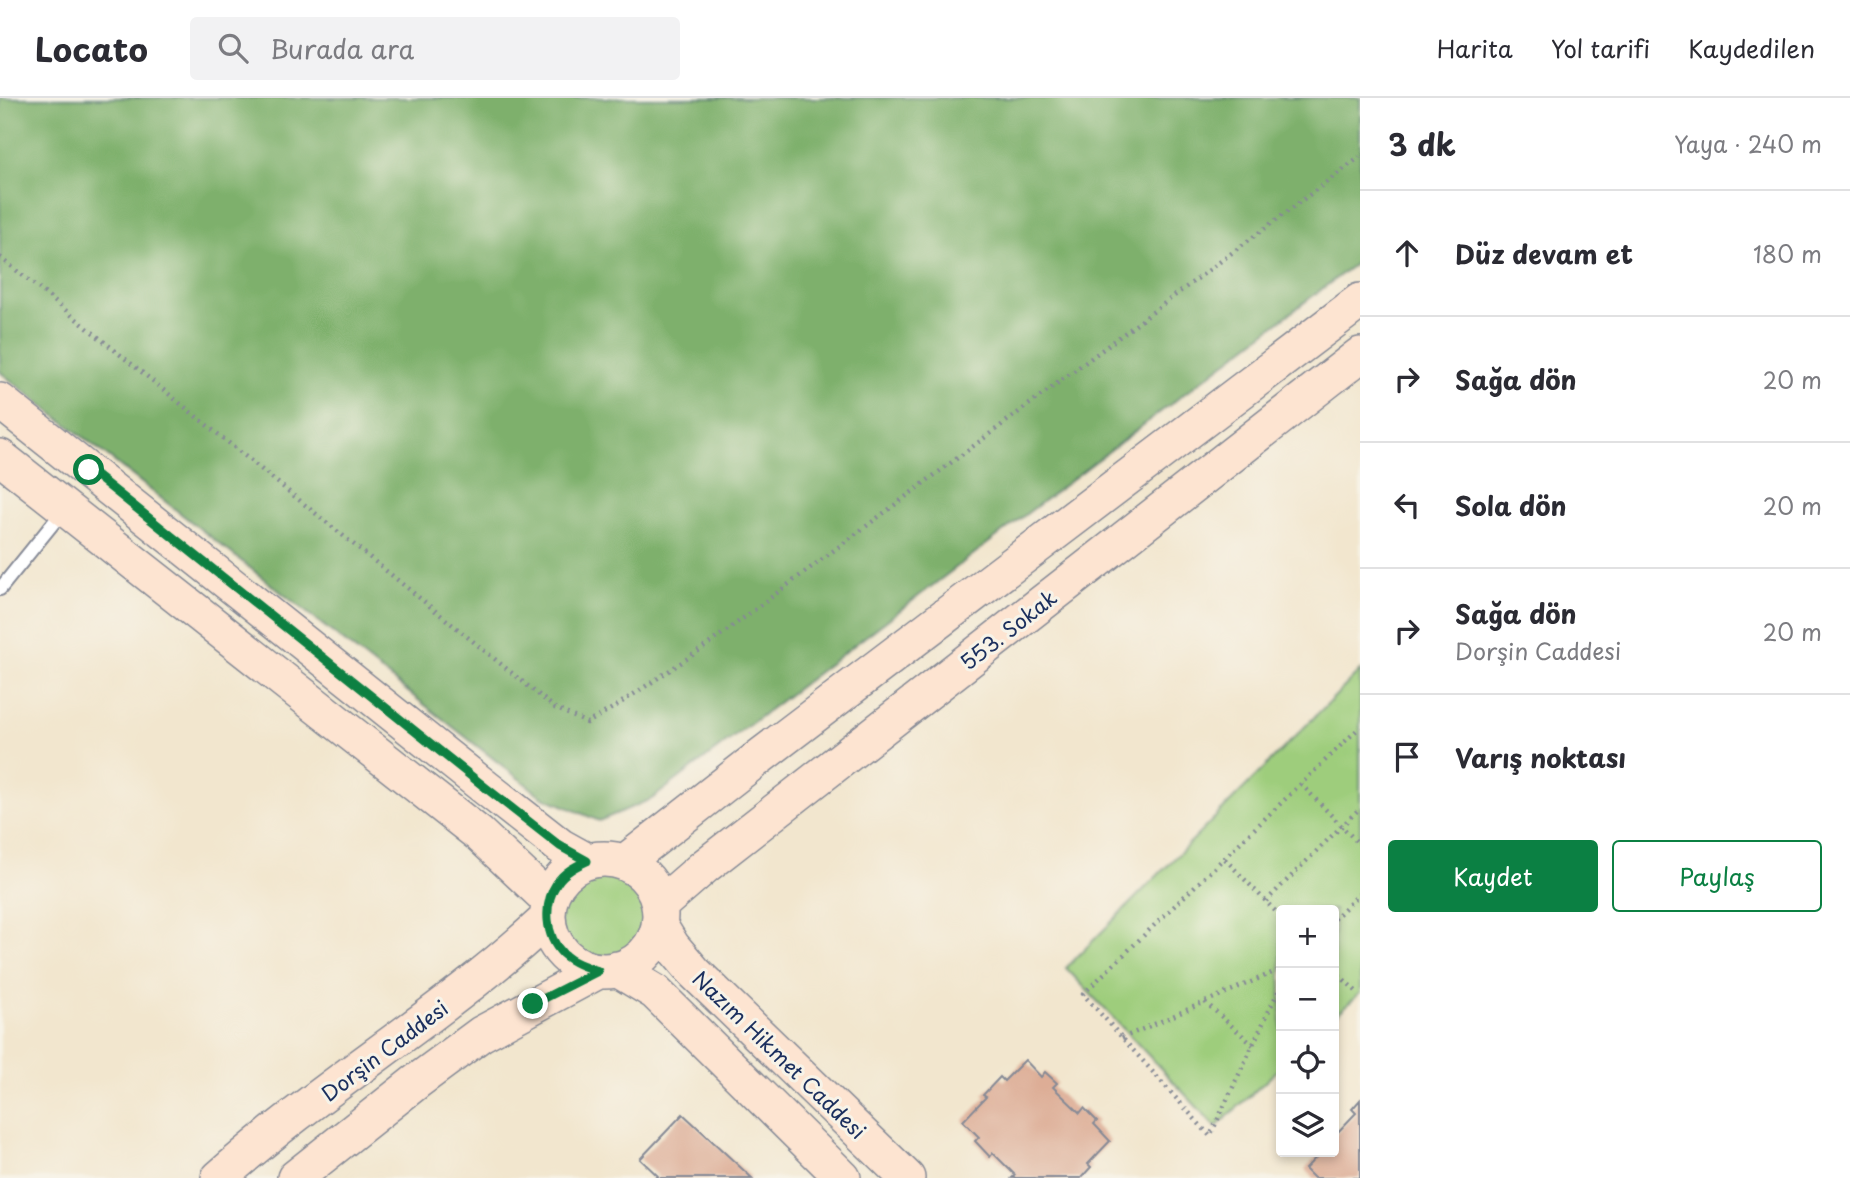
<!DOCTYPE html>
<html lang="tr">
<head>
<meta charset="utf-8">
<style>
  body { margin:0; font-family:"Playpen Sans",sans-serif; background:#f2f2f3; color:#2b2b33 }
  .controls { position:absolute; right:21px; bottom:21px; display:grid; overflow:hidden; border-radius:7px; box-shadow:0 4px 10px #0003 }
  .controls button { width:63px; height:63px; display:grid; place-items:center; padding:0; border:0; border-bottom:2px solid #e1e1e2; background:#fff; color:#2b2b33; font:35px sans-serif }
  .stop { position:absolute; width:21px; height:21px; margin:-16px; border:5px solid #0b8043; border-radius:50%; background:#fff }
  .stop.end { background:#0b8043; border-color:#fff; box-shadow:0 2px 7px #0008 }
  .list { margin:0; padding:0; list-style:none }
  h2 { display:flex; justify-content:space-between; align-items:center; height:91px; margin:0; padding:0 28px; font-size:30px }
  h2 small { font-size:23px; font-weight:400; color:#7c7c81 }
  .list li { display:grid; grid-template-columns:46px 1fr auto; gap:21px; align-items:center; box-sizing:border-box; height:126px; padding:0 28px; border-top:2px solid #e1e1e2 }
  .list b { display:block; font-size:26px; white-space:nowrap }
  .list p { margin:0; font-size:23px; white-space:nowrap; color:#7c7c81 }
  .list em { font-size:23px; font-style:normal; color:#7c7c81 }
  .actions { display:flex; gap:14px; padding:21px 28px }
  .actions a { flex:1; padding:16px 0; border:2px solid #0b8043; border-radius:7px; text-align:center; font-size:24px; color:#0b8043 }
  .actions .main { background:#0b8043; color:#fff }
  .icon { flex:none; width:38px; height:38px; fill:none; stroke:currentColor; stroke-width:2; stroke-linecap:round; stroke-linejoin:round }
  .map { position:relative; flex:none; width:1360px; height:1080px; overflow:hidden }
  header { display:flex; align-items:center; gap:42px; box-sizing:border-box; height:98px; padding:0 35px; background:#fff; border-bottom:2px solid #e1e1e2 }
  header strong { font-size:33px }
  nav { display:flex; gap:38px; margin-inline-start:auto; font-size:24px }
  .search { width:490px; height:63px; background:#f2f2f3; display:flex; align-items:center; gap:18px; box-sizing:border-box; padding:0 24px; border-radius:7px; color:#7c7c81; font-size:26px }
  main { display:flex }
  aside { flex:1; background:#fff }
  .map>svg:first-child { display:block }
  .green { fill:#9ecd7c; stroke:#5c7e6d; stroke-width:2 }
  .forest { fill:#7eb06c; stroke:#4c7065; stroke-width:2 }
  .building { fill:#ddad96 }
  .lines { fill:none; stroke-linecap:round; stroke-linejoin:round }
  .service-casing { stroke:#868a96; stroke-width:16 }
  .secondary-casing { stroke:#868a96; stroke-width:38 }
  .path { stroke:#868a96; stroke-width:4.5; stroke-dasharray:2 5; stroke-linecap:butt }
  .service { stroke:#fff; stroke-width:12 }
  .secondary { stroke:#fde4d1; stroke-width:35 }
  .route { stroke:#0b8043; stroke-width:9 }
  .labels { text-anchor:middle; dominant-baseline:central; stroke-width:6; stroke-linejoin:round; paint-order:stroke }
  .street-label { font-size:21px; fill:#1b2f5e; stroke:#f7f3e8 }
</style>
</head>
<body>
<header>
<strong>Locato</strong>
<div class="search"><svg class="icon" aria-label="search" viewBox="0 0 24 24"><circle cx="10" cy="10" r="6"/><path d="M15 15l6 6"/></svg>Burada ara</div>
<nav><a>Harita</a><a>Yol tarifi</a><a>Kaydedilen</a></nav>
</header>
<main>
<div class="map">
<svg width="1360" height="1080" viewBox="0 0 1360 1080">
  <rect width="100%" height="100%" fill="#f7f3e8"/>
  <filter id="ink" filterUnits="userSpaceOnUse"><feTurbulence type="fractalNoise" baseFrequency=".0143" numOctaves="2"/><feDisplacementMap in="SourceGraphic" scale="14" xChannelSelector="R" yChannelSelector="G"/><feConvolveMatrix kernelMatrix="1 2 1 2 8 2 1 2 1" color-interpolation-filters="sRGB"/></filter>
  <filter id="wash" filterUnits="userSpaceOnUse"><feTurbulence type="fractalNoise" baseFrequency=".00686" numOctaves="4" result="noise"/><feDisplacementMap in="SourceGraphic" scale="28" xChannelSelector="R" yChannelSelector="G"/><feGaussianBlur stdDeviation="1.57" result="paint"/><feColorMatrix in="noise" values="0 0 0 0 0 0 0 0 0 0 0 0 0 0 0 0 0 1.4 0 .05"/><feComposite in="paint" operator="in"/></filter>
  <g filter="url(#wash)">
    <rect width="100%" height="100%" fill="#f2e6ce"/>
    <path class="green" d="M1360,573V895L1334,919V812H1281V969L1216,1029L1066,870Z
      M560 821a43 43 0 1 1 86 0a43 43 0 1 1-86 0Z"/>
    <path class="forest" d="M0,0H1360V162L652,701L599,723L541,698L0,274Z"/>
    <g id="blocks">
      <path class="building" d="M1025,962L1041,979L1045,974L1057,985L1053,989L1080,1015L1084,1010L1097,1023L1094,1026L1110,1043L1088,1066L1091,1069L1081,1080H1012L1015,1077L993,1055L990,1059L975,1043L979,1039L963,1023L986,999L983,997L1000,979L1004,983Z
        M1360,1002V1080H1314L1305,1071L1321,1054H1334V1038L1356,1015L1352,1011Z
        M683,1016L752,1080H656L658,1078L640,1061Z"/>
    </g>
  </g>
  <g filter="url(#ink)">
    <use href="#blocks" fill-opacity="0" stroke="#868a96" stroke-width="2"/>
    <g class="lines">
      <g class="service-casing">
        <path id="service" d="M0,491L63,413"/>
      </g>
      <g class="secondary-casing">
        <path id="secondary" d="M0,303L486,690L560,748L587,763
          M0,359L479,736L549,802
          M548 817a56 56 0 1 1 112 0a56 56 0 1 1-112 0Z
          M625,764L762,657L1360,203
          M659,808L705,768L1360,257
          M659,827L672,848L695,875L907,1080
          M617,871L655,894L843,1080
          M219,1080C323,987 445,916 547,821
          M295,1080L416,984L481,936L598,873"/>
      </g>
      <path class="path" d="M0,159L555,610L587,625L616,608L706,548L1360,59
        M1301,686L1360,747
        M1225,761L1281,819
        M1266,803L1360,710
        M1334,821L1360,795
        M1334,872L1359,896
        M1281,887L1210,1038L1083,896L1360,629
        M1205,904L1253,947
        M1122,940L1281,871"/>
      <use href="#service" class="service"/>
      <use href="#secondary" class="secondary"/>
    </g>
  </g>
  <g class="lines" filter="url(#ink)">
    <path class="route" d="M89,372L486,690L560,748L587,763C576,768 564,774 557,785C543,806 545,838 563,856C573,865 586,869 598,873L533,906"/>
  </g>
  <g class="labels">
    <g class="street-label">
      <text transform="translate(1008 531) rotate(-38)">553. Sokak</text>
      <text transform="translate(384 952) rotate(-37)">Dorşin Caddesi</text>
      <text transform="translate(780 956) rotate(44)">Nazım Hikmet Caddesi</text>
    </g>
  </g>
</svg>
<div class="controls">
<button>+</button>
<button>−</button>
<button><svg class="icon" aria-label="locate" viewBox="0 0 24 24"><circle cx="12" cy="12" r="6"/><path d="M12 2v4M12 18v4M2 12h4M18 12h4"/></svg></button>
<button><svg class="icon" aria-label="layers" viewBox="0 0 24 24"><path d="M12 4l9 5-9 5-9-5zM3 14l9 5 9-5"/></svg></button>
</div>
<div class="stop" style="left:89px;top:372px"></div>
<div class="stop end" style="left:533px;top:906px"></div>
</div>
<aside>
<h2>3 dk<small>Yaya · 240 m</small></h2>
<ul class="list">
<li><svg class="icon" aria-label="ahead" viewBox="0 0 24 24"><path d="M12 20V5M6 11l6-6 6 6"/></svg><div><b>Düz devam et</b></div><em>180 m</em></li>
<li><svg class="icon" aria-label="right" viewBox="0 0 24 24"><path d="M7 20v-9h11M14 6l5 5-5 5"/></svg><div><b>Sağa dön</b></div><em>20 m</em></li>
<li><svg class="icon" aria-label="left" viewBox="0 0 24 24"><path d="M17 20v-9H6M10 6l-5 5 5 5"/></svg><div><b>Sola dön</b></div><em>20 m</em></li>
<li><svg class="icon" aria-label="right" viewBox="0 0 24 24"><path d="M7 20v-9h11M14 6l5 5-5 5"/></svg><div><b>Sağa dön</b><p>Dorşin Caddesi</p></div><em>20 m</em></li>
<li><svg class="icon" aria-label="arrive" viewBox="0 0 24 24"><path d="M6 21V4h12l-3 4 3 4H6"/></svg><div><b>Varış noktası</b></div></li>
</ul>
<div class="actions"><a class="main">Kaydet</a><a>Paylaş</a></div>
</aside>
</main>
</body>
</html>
